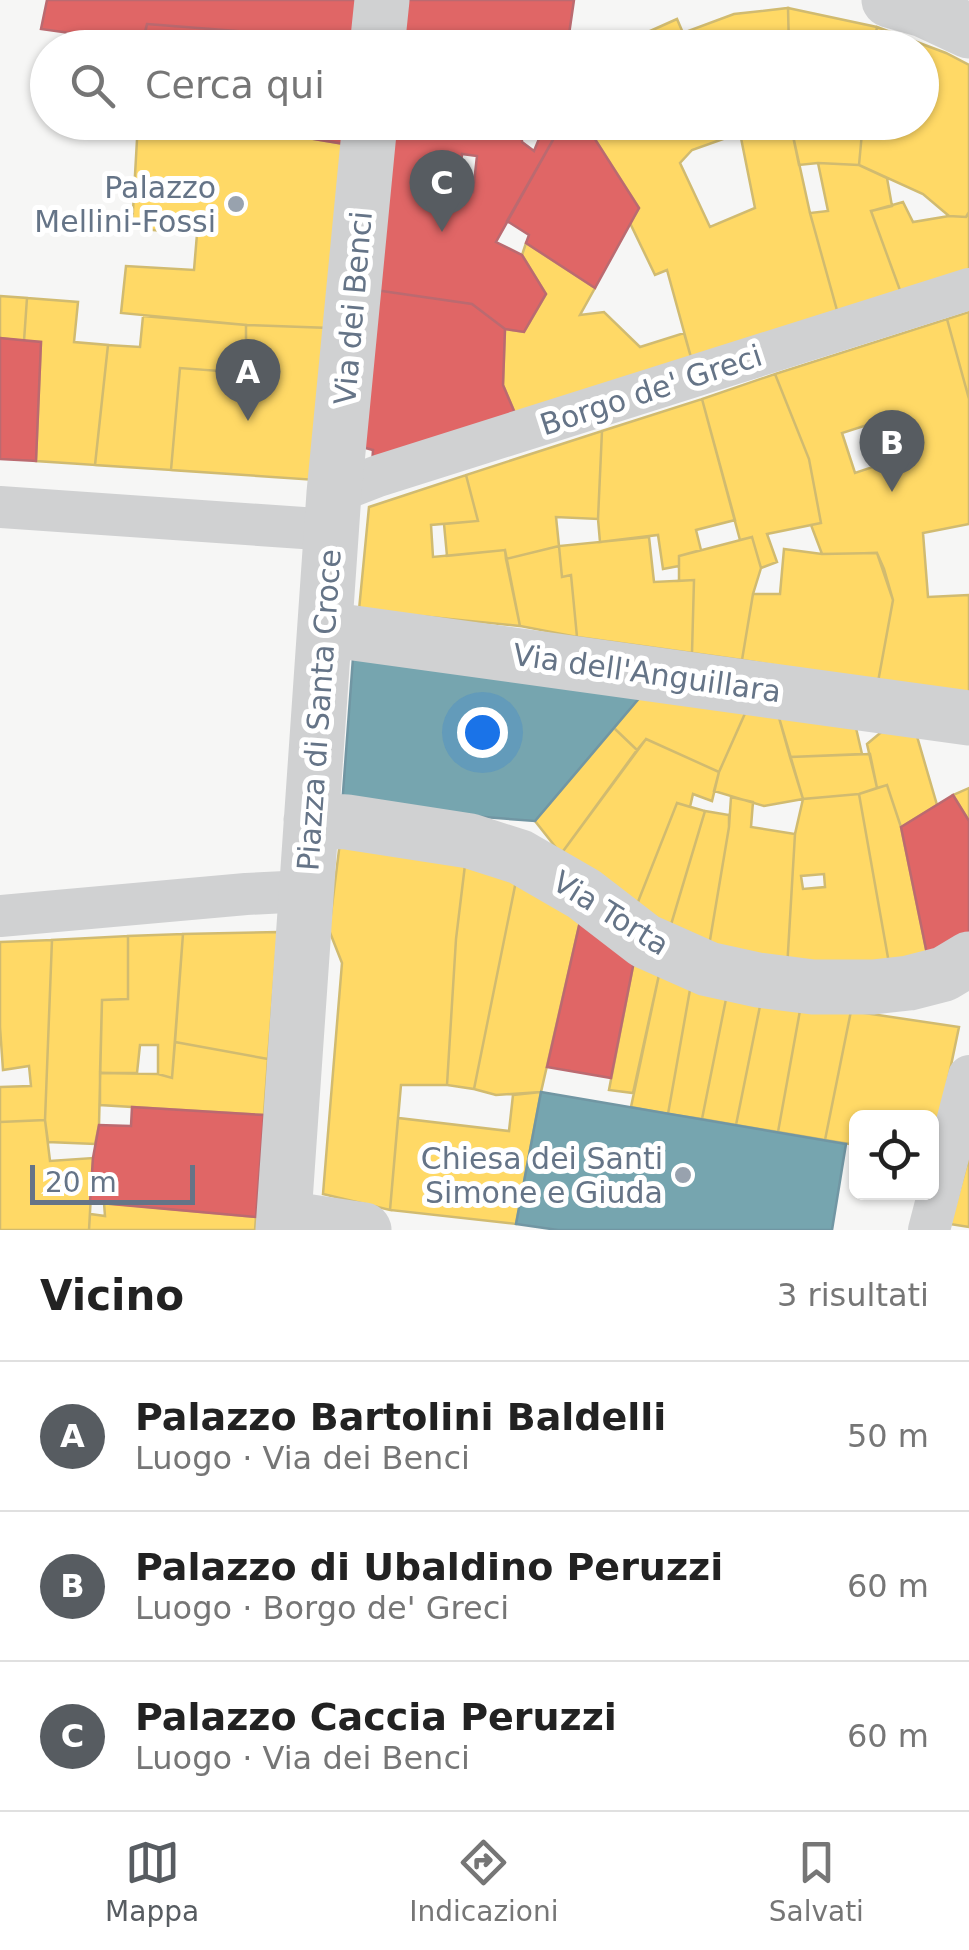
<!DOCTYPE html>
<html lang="it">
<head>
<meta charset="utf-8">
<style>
  body { margin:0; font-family:"DejaVu Sans",sans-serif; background:#f2f2f2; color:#222 }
  .controls { position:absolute; right:30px; bottom:30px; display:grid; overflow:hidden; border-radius:15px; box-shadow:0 2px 8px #0004 }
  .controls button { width:90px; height:90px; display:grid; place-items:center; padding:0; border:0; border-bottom:2px solid #e0e0e0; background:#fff; color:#222; font:50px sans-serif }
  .scale { position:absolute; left:30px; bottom:25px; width:165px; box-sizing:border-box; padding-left:10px; border:5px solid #657487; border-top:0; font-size:28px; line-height:35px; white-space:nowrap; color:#657487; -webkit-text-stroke:8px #fff; paint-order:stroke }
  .you { position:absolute; left:482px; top:732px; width:35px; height:35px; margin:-25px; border:8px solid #fff; border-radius:50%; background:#1a73e8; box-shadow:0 0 0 15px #1a73e833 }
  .badge { display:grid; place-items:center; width:65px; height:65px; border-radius:50%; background:#575c61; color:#fff; font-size:32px; font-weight:700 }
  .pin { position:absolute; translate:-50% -82px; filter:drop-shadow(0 2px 5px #0008) }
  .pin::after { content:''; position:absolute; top:52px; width:35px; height:30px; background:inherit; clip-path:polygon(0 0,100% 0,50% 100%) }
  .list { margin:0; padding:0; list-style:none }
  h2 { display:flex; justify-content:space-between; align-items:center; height:130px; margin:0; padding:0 40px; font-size:42px }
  h2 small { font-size:32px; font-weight:400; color:#767676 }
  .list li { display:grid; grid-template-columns:65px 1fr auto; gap:30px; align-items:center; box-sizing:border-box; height:150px; padding:0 40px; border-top:2px solid #e0e0e0 }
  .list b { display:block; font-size:38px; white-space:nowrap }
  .list p { margin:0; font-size:32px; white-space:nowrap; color:#767676 }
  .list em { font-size:32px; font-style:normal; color:#767676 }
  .icon { flex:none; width:55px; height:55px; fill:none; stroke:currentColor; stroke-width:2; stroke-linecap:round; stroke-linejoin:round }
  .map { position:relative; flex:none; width:969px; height:1230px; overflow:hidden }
  .search { position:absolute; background:#fff; box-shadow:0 2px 8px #0004; left:30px; right:30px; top:30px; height:110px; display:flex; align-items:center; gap:25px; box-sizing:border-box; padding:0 35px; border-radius:55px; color:#767676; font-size:38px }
  .sheet { height:580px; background:#fff }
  nav { display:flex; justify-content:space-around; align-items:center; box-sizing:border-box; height:140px; border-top:2px solid #e0e0e0; background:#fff; font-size:28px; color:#767676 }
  nav a { display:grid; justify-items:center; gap:5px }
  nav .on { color:#575c61 }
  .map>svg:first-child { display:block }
  .homes { fill:#ffd966; stroke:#d1bb70; stroke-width:2.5; fill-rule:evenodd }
  .shops { fill:#e06666; stroke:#bb6a70; stroke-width:2.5; fill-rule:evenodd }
  .public { fill:#76a5af; stroke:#7196a3; stroke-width:2.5 }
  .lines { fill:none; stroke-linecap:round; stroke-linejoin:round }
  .pedestrian { stroke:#d0d1d2; stroke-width:42 }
  .minor { stroke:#d0d1d2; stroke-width:55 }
  .poi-dot { fill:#98a2ae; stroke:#fff; stroke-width:4 }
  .labels { text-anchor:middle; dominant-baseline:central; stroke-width:10; stroke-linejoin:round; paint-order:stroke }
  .poi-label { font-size:30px; fill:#657487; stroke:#fff; text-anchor:end }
  .street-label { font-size:30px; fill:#657487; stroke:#fff }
</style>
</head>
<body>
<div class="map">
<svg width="969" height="1230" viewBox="0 0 969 1230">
  <rect width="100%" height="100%" fill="#f6f6f5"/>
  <path class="homes" d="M788,8L789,48H612L677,19L683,33L734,14Z
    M788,8L877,27L873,48H789Z
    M877,27L946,53L969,65V212L966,217L949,216L923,194L859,165L863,122H922V48H873Z
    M138,122H213L344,144L330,328L246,325L121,313L126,266L194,270L197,234L132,228Z
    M584,122H790L810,213L838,314L692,361L667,270L655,275L630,223L639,208ZM740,133L755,208L710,227L680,163L692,150Z
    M790,122H863L859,165L818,163L799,165Z
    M818,163L859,165L887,178L892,206L871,211L901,293L838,314L810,213L828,211Z
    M903,202L913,222L949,216L966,217L969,212V270L901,293L871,211Z
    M526,243L595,288L580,315L604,312L640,347L684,333L692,361L517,418L503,385L505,329L524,332L546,294L522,255Z
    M0,296L27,298L24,341L0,338Z
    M27,298L78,302L74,342L108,345L95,465L36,461L41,342L24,341Z
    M969,312V399L947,319Z
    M143,316L246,325V373L180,368L171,470L95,465L108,345L140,347Z
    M947,319L969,399V524L923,533L928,597L969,595V695L878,682L893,600L884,569L877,553L822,554L811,525L821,523L809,459L775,374ZM870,424L882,464L855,473L842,433Z
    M246,325L330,328L316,480L171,470L180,368L246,373Z
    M775,374L809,459L821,523L767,534L777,562L761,568L752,537L740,540L702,399Z
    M702,399L735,520L696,530L701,550L679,556V566L663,569L658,535L600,542L598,519L602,431Z
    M602,431L598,519L556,517L559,546L506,559L505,550L447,556L444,524L478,521L466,475Z
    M466,475L478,521L431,525L433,557L505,550L520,626L359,610L369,507Z
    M649,537L654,582L694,580L692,653L577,637L571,575L562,577L559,546Z
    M752,537L761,568L753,594L742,660L692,653L694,580L679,581V556Z
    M559,546L562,577L571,575L577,637L520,626L506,559Z
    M784,549L822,554L877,553L893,600L878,682L742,660L753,594H780Z
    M641,696L747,709L719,772L646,739L637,750L614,728Z
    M747,709L778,714L803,799L764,806L714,791L719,772Z
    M778,714L856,728L862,754L790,757Z
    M614,728L637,750L561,854L535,821Z
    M885,729L916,733L937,805L901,827L887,785L877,788L867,744Z
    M646,739L719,772L712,801L693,794L690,807L677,803L632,917L561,854Z
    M870,754L877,788L859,794L803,799L790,757Z
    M887,785L901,827L928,959L890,969L859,794Z
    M969,788V821L953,795Z
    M859,794L890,969H787L795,834L803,799ZM824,874L825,887L803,889L801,876Z
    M731,797L753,802L751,827L795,834L787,969L708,952L729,827Z
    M677,803L705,811L667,938L632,917Z
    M705,811L729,815V827L708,952L667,938Z
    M341,834L465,865L456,939L447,1085H401L390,1210L323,1194L342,963L329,930Z
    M465,865L516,881L474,1089L447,1085L456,939Z
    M516,881L581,917L541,1092L496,1095L474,1089Z
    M278,932L268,1059L175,1042L183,934Z
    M183,934L172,1078L158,1074V1045H140L137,1073H100L102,1000L128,999V936Z
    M128,936V999L102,1000L99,1125L95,1144L48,1142L45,1120L52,940Z
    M52,940L45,1120L0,1122V1087L31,1086L29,1066L3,1070L0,1027V942Z
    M636,951L660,970L633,1093L609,1090Z
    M660,970L691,984L668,1114L631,1107Z
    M691,984L727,994L702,1119L668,1114Z
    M727,994L761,1001L736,1125L702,1119Z
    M761,1001L801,1005L778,1132L736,1125Z
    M801,1005L851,1011L825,1140L778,1132Z
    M851,1011L959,1027L933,1152L932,1118H856V1145L825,1140Z
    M175,1042L268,1059L264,1115L100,1105V1073L158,1074L172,1078Z
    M541,1092L516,1224L390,1210L398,1118L509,1131L513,1095Z
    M45,1120L50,1161L93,1158L89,1230H0V1122Z
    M969,1156V1227L950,1224Z
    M104,1203L256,1217L255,1230H89L90,1214L105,1216Z"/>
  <path class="shops" d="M47,0H357L353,40L147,24L142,43L41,29Z
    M408,0H574L567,48H403Z
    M147,24L353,40L352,48H142Z
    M213,122H346L344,144Z
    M394,122H521L522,142L534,151L546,122H563L496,242L522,255L546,294L524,332L505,329L472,304L375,290ZM462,154L477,156L473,192L458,190Z
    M563,122H584L639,208L595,288L526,243L529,235L507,221Z
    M375,290L472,304L505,329L503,385L517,418L372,465L373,450L362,447Z
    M0,338L41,342L36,461L0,459Z
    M953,795L969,821V939L928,959L901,827Z
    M581,917L636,951L611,1078L547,1067Z
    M132,1107L264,1115L256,1217L90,1202L93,1158L99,1125L131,1126Z"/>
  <path class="public" d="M353,658L641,696L535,821L342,806Z
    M541,1092L846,1144L832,1230H558L516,1224Z"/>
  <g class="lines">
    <path class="pedestrian" d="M334,493L378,476L969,289
      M0,507L332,530
      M0,916L246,894L306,891
      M929,1230L969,1076"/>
    <path class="minor" d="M889,0L924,10L969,31
      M377,48L382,0
      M325,629L969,718
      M311,820L347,822L470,841L520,857L584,894L645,941L708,969L758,980L813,987H873L909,983L944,974L969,959
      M284,1218L364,1230
      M283,1230L334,493L370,122"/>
  </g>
  <g class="poi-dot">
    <circle cx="236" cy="204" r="10"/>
    <circle cx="683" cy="1175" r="10"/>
  </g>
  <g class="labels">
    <g class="poi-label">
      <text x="216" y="187">Palazzo<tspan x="216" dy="34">Mellini-Fossi</tspan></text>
      <text x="663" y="1158">Chiesa dei Santi<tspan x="663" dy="34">Simone e Giuda</tspan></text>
    </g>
    <g class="street-label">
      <text transform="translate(353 308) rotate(-85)">Via dei Benci</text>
      <text transform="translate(651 390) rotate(-18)">Borgo de' Greci</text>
      <text transform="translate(647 673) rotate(8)">Via dell'Anguillara</text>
      <text transform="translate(319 710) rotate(-86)">Piazza di Santa Croce</text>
      <text transform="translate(611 913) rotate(32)">Via Torta</text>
    </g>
  </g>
</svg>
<div class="controls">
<button><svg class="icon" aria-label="locate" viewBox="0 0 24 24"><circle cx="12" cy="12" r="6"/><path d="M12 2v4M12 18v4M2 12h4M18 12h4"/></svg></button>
</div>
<div class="scale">20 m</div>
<div class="you"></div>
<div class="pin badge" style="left:248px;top:421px">A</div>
<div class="pin badge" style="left:892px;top:492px">B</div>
<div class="pin badge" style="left:442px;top:232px">C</div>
<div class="search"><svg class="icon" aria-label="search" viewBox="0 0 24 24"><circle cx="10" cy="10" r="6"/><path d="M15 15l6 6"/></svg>Cerca qui</div>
</div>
<section class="sheet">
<h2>Vicino<small>3 risultati</small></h2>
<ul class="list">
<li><span class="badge">A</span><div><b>Palazzo Bartolini Baldelli</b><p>Luogo · Via dei Benci</p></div><em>50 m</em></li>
<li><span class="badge">B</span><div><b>Palazzo di Ubaldino Peruzzi</b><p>Luogo · Borgo de' Greci</p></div><em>60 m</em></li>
<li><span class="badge">C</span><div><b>Palazzo Caccia Peruzzi</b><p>Luogo · Via dei Benci</p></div><em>60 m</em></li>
</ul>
</section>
<nav>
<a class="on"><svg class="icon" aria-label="map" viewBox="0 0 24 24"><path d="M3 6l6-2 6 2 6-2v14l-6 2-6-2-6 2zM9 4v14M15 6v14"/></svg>Mappa</a>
<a><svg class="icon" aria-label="directions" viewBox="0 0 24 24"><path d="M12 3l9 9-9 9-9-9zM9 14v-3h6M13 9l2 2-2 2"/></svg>Indicazioni</a>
<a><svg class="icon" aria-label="saved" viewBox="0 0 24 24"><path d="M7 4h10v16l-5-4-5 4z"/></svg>Salvati</a>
</nav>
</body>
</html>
